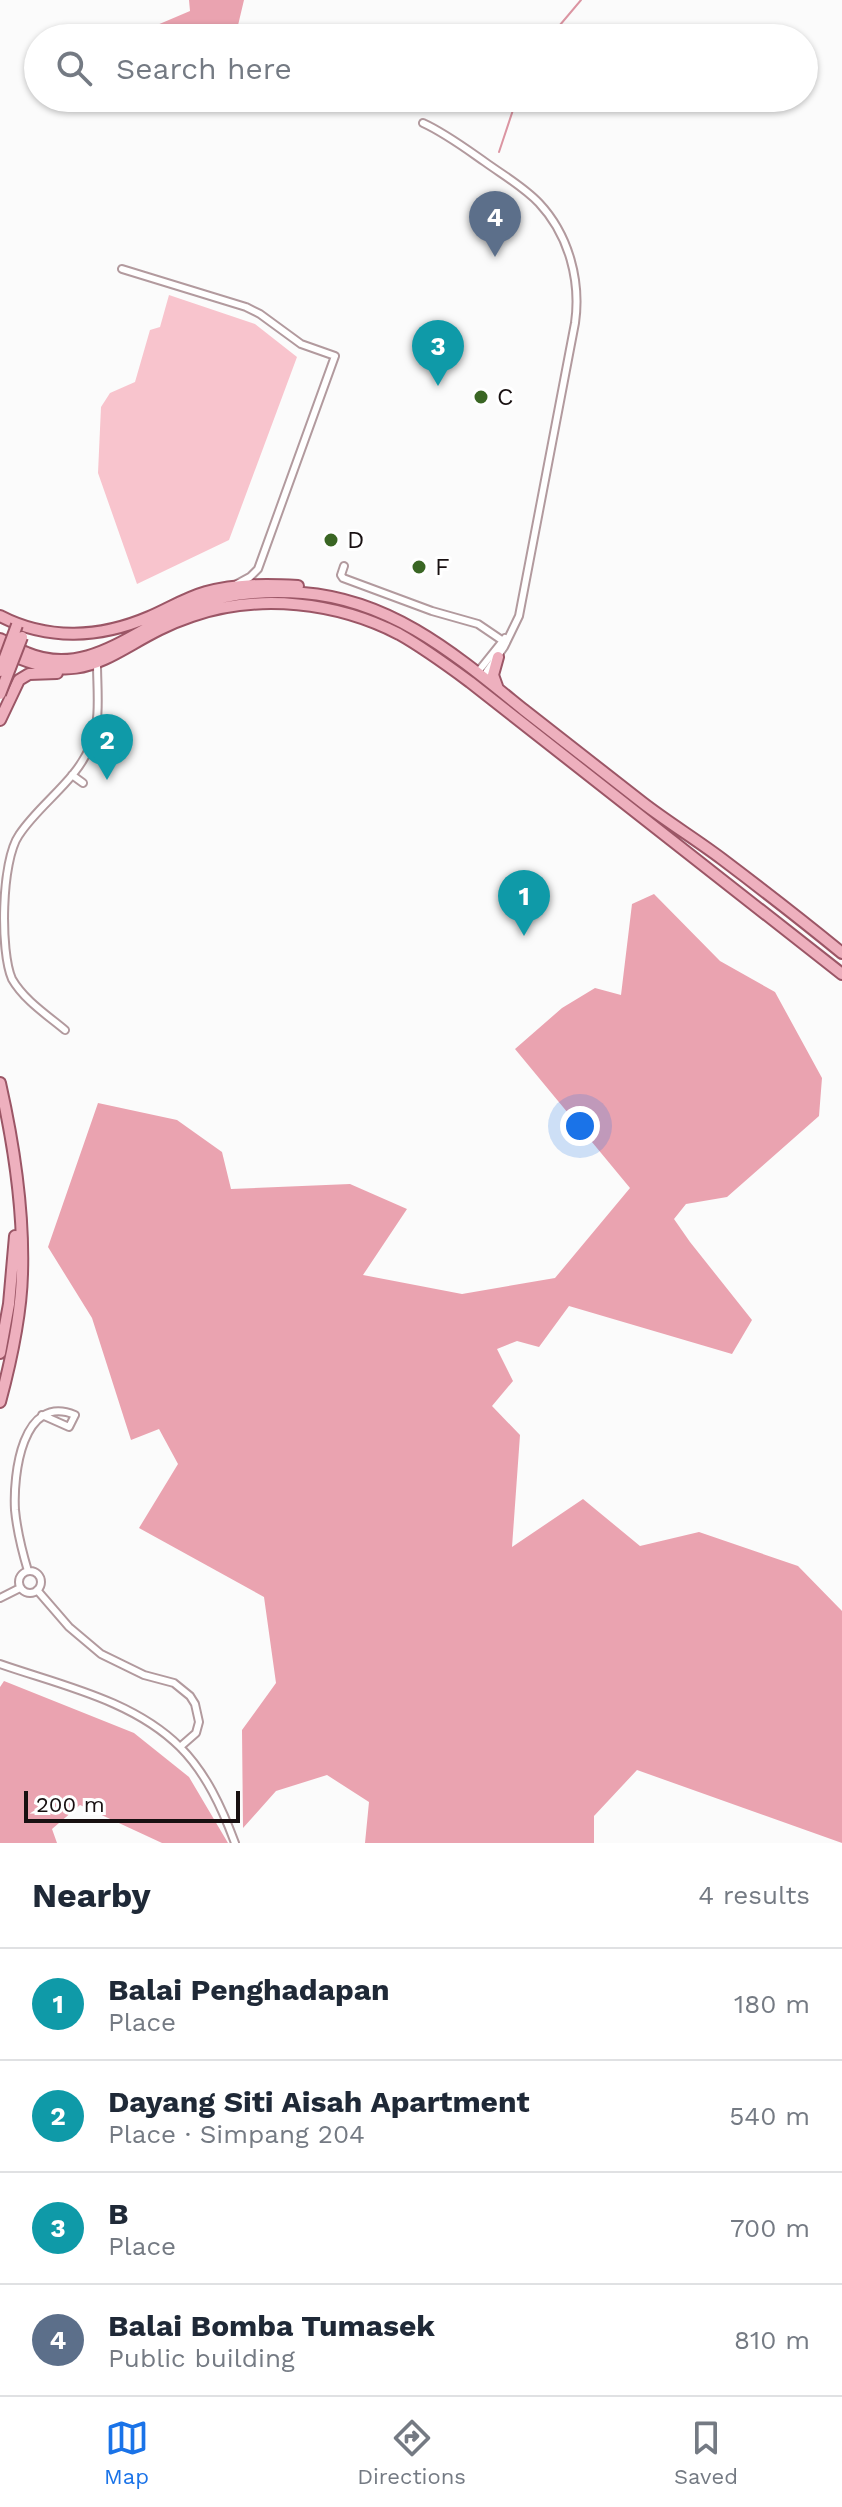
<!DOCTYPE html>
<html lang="en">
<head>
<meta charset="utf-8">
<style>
  body { margin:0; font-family:"Work Sans",sans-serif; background:#f2f2f3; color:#1f2937 }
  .scale { position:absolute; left:24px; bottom:20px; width:216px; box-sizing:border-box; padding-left:8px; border:4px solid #181011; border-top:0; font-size:22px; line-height:28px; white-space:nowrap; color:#181011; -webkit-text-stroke:6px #fff; paint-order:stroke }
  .you { position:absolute; left:580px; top:1126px; width:28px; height:28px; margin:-20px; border:6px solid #fff; border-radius:50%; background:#1a73e8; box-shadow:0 0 0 12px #1a73e833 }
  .badge { display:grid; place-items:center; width:52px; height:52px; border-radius:50%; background:#1a73e8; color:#fff; font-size:26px; font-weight:700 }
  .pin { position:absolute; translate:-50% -66px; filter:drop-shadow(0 2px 4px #0008) }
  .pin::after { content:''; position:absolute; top:42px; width:28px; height:24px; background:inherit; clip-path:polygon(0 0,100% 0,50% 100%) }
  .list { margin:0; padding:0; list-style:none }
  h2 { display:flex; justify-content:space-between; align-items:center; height:104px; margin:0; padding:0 32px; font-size:34px }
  h2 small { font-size:26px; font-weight:400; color:#747a83 }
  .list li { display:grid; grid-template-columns:52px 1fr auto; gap:24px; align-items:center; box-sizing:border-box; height:112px; padding:0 32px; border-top:2px solid #e0e1e3 }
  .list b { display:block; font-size:30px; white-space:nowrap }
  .list p { margin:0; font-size:26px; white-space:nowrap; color:#747a83 }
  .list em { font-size:26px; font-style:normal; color:#747a83 }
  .icon { flex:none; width:44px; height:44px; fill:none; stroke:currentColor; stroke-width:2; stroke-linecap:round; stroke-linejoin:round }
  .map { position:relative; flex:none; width:842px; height:1843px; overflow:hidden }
  .search { position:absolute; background:#fff; box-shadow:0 2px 6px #0004; left:24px; right:24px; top:24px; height:88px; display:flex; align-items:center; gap:20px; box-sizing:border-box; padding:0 28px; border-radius:44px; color:#747a83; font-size:30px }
  .sheet { height:552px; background:#fff }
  nav { display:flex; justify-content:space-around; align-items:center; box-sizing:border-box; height:112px; border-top:2px solid #e0e1e3; background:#fff; font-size:22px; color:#747a83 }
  nav a { display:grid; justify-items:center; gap:4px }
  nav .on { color:#1a73e8 }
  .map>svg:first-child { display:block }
  .green { fill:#f8c4cd }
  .forest { fill:#eaa3b0 }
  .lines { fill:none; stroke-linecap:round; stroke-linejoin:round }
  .stream { stroke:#db95a2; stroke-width:2 }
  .minor-casing { stroke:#b29a9e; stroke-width:10 }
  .primary-casing { stroke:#9b5666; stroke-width:14 }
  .minor { stroke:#fff; stroke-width:6 }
  .primary { stroke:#eeb0be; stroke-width:10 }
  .primary-bridge-casing { stroke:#9b5666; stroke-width:14; stroke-linecap:butt }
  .primary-bridge { stroke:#eeb0be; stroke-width:10 }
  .poi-dot { fill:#3a6624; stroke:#fff; stroke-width:3 }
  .labels { text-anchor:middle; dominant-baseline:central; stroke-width:6; stroke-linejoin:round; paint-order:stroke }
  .poi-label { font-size:24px; fill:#181011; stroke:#fff; text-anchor:start }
</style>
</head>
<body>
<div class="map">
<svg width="842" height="1843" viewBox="0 0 842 1843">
  <rect width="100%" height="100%" fill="#fbfbfb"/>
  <path class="green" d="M169,295L255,324L297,357L229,540L137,584L98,473L101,407L110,393L135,382L150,330L160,327Z"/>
  <path class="forest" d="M189,0H244L235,38H142L150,28L190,11Z
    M654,894L720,961L775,992L822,1078L819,1116L727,1197L686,1204L674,1219L690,1242L752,1320L732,1354L569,1306L539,1347L517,1341L497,1349L513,1381L492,1406L520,1435L512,1547L583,1499L640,1546L699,1532L798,1566L842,1611V1843L637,1770L594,1816V1843H365L369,1802L327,1775L276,1791L243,1828L242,1730L276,1683L264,1597L139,1528L178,1464L159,1429L131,1440L92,1318L48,1247L98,1103L177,1120L222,1152L231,1189L350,1184L407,1209L363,1275L462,1294L555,1278L630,1188L515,1049L562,1008L595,988L621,995L632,904Z
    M4,1681L134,1733L189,1777L228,1843H162L80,1805L52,1829L57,1843H0V1687Z"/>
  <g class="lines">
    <path class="stream" d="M549,38L581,0
      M499,152L517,98"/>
    <g class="minor-casing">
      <path id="minor" d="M423,123C445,133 465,148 485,162C503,175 524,187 539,203C569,235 581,281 575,323L519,616L504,647L483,677
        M122,269L246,307L260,314L301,344L335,356L258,569L250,577L237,584
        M344,566L341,575L343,578L432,611L478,624L506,643
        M477,673L505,638
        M72,775L83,783
        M65,1030C47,1015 24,1000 12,979C0,952 1,861 19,835C40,803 77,781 91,744C101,721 97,689 97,664
        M19 1582a11 11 0 1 1 22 0a11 11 0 1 1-22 0Z
        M28,1571C22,1551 17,1531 15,1510C13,1475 22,1393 75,1415L69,1427L42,1415
        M37,1590L69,1627L101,1654L144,1675L174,1683L190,1696L195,1704L199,1722L196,1733L180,1747
        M0,1598L20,1588
        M0,1664C60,1685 133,1700 180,1747C206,1773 222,1808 235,1843"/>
    </g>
    <g class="primary-casing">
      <path id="primary" d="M0,616C48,641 100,638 149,617C168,609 185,598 206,592C237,584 266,584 298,586
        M0,639C9,643 17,649 27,653C88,679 136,627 190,607C225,594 265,590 303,593C393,600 457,656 524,710C564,741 603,772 643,803C669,823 697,840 722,859C763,890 803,921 842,953
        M0,649C92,698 113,642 192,616C259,593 337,602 399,634C424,648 447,665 470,682L842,974
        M498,689L493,675L498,657
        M0,720L19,680L29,674L57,673
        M0,1083C14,1145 24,1211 22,1274C21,1317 11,1361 0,1402
        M0,1353L9,1304L15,1236"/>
    </g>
    <use href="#minor" class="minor"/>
    <use href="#primary" class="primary"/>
    <g class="primary-bridge-casing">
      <path id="primary-bridge" d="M0,671L17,625
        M0,694L22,637"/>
    </g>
    <use href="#primary-bridge" class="primary-bridge"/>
  </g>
  <g class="poi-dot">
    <circle cx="481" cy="397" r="8"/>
    <circle cx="331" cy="540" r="8"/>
    <circle cx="419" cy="567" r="8"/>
  </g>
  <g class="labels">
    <g class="poi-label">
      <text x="497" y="397">C</text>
      <text x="347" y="540">D</text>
      <text x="435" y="567">F</text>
    </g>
  </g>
</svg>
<div class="scale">200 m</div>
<div class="you"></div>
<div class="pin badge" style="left:524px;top:936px;background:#0f9aa8">1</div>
<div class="pin badge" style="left:107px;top:780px;background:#0f9aa8">2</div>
<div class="pin badge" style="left:438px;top:386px;background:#0f9aa8">3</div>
<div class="pin badge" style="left:495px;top:257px;background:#5c6f8a">4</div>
<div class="search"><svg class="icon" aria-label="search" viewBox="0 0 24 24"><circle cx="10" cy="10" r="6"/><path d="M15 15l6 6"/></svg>Search here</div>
</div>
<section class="sheet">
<h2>Nearby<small>4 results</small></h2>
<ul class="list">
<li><span class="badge" style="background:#0f9aa8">1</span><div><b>Balai Penghadapan</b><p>Place</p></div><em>180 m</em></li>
<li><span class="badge" style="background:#0f9aa8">2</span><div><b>Dayang Siti Aisah Apartment</b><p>Place · Simpang 204</p></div><em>540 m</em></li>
<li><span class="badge" style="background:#0f9aa8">3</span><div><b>B</b><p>Place</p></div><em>700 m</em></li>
<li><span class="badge" style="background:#5c6f8a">4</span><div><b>Balai Bomba Tumasek</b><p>Public building</p></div><em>810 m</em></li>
</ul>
</section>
<nav>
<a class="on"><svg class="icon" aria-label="map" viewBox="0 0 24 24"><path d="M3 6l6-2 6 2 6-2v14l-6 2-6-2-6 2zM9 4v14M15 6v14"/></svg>Map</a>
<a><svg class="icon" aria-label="directions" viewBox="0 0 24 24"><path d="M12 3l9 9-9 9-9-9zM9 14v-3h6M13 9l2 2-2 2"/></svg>Directions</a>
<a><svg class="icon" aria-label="saved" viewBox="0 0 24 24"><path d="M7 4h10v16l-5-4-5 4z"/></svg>Saved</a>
</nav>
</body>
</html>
